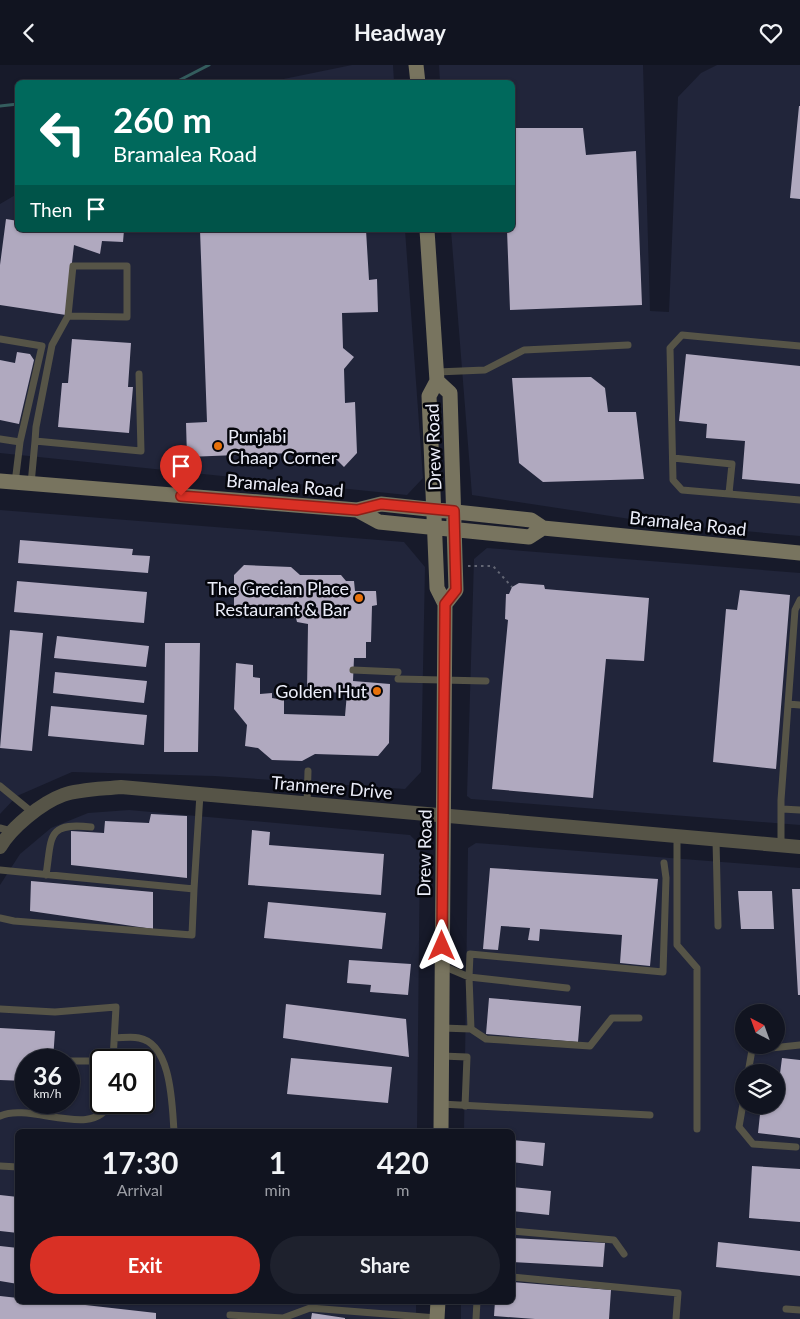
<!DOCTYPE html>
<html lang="en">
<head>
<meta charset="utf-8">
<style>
  body { margin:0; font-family:Lato,sans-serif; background:#1e212d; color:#f1f3f6; height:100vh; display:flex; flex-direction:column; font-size:19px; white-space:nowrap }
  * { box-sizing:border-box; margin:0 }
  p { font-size:16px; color:#9c9ea5 }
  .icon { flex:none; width:28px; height:28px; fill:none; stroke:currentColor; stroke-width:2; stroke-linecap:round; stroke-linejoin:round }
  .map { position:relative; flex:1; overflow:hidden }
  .side { position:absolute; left:15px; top:1064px; width:500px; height:175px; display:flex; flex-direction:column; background:#111420; border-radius:8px; box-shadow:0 1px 4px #0004,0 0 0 1px #30333e }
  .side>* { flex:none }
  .guide { position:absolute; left:15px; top:15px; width:500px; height:152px; border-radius:8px; box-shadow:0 1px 4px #0004,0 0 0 1px #30333e; background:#00695c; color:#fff; overflow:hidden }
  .needle { width:32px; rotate:319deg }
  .tools { position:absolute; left:735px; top:939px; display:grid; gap:10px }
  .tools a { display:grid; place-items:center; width:50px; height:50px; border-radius:50%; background:#111420; box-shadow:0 1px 4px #0004,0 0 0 1px #30333e; font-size:25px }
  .speed { position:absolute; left:15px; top:984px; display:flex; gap:10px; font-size:25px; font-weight:700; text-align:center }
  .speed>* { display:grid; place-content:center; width:65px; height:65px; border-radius:50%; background:#111420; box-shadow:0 1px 4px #0004,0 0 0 1px #30333e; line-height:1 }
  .speed small { font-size:12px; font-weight:400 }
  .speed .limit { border:2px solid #111; border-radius:8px; background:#fff; color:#111 }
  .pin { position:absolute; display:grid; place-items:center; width:42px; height:42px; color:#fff; margin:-51px -21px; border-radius:50% 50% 50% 0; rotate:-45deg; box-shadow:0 0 5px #0007 }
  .pin .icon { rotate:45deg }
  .me { position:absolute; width:55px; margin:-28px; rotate:0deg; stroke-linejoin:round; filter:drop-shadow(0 0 4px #0008) }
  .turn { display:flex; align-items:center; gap:18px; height:105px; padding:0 15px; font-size:22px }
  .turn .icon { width:65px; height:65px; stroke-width:2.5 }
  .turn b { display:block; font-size:35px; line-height:42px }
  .then { display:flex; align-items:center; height:48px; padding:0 15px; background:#0003; gap:10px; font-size:19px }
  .eta { display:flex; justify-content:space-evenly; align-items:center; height:85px; text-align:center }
  .eta b { font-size:30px; font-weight:700; line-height:35px }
  .primary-button { display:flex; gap:10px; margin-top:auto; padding:10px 15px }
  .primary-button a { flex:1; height:58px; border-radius:30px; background:#d93025; color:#fff; font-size:20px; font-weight:700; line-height:58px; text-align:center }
  .primary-button a+a { background:#1e212d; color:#f1f3f6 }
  header { display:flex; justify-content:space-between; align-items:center; height:65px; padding:0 15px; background:#111420; font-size:22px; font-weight:700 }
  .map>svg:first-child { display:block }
</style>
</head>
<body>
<header><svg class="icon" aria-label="back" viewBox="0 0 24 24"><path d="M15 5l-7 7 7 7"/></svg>Headway<svg class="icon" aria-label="heart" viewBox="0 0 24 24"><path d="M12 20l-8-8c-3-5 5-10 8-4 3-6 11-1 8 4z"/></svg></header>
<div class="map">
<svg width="800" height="1254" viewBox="0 0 800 1254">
  <rect width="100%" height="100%" fill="#171a2a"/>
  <path fill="#21253a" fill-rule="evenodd" d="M352,0H393L394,17H269Z
    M439,0H643L650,246L669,247L678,32L701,8L717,0H800V471L663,459L472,430L451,165H512V18L440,17Z
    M17,129L18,165H405L423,413L407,430L0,388V139Z
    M0,445L404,477L425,502L421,707L405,724L214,711L72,707L17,731L0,749Z
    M487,483L800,508V760L471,734L467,731L474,494Z
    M129,745L410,770L420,780L417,1066H18V1236H416V1254H0V820L20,789L51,763L88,748ZM26,995H69V1038H26ZM101,995H144V1038H101Z
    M476,778L800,803V1254H461V1236H512V1066H464L468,783ZM744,948H776V980H744ZM744,1008H776V1040H744Z"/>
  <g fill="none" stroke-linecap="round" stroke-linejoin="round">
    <path stroke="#345d5e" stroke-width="3" d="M174,18L209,0
      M0,41L18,39"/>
  </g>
  <path fill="#b0a9bf" d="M799,41H800V134L790,133Z
    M512,63H583L586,90L636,86L642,240L510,245L507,165H512Z
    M6,154L18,156V165H124L123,177L102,176L100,189L74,180L66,250L0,240V200Z
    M200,165H366L369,215L377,214L378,247L342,248L343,283L354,292L344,304L345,338L355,337L357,388L344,402L337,395L315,396L317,387L187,392L186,358L207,357Z
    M72,274L131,278L128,322H133L129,368L58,362L62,318H68Z
    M17,287L30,289L34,295L19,359L0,355V295L15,298Z
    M686,289L800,301V419L742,414L745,376L706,373L707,359L679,356Z
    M591,312L605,323L608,347H636L644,414L543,417L519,398L512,313Z
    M20,475L133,484L132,490L150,491L148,508L18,498Z
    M244,500L291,502L300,510H341L346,516H354L355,526H376L377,540L372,541L371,577H366V593H354L353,616L390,619L389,678L378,691L315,689L302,696L272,695L258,683L245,681L247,660L234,644L236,598L253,600V612L260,613V629L272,628V633L284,635V649L345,651L347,628L307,626L308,559L297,557L296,553L234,552V510Z
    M17,516L147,527L144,558L14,547Z
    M519,518L544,520L545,524L649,533L644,596L606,594L593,733L492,724L508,555L505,554L506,529H509L512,522Z
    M740,525L790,530L776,704L713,697L726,544L737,545Z
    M10,565L43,568L32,686L0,683Z
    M57,571L149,581L146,602L54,593Z
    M165,578H200L198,687H164Z
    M55,607L147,616L144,638L53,628Z
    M51,641L147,650L144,680L48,671Z
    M151,749L187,751V813L71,800V766L104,768L105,756L149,758Z
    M252,765L270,767L269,780L384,789L381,830L248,820Z
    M490,803L658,814L650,901L620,898L622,870L540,864L539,876L528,875L530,863L501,861L498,885L483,884Z
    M31,816L153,827V864L30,846Z
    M792,824H800V930H798Z
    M738,826H772L774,864H741Z
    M268,837L386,848L382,884L264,873Z
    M349,895L411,899L408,930L370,927L371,920L347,918Z
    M489,933L581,941L578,977L486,969Z
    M286,939L406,954L409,992L283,973Z
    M0,963L55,966L53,995H26V1016L0,1015Z
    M291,993L392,1002L388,1038L287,1029Z
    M782,993L800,995V1073L758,1068L761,1040H776Z
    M512,1075L545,1078L543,1101L512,1097Z
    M752,1101L800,1104V1157L749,1153Z
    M512,1122L551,1126L549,1150L512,1146Z
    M0,1130L18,1132V1168L0,1166Z
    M512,1173L605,1178L603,1202L512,1197Z
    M718,1177L800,1186V1211L716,1202Z
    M0,1181L18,1183V1219L0,1216Z
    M512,1217L611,1225L609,1254H535L494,1251L495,1236H512Z
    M0,1231L18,1233V1236H50L156,1248V1254H0Z
    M312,1248L345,1253V1254H311Z"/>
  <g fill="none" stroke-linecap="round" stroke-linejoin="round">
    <path stroke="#636674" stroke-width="2" stroke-dasharray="2.5 4" stroke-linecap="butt" d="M468,501H493L512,522"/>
    <path stroke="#565447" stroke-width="7" d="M0,274L42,281L20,377
      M800,281L682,270L670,283L673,415L682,425L800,435
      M437,307L485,305L524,285L628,280
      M0,374L20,377L15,418
      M35,376L36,362L52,280L68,251L73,201H127V252L68,251
      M673,393L732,399L729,428
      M31,419L35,376L141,386L139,309
      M353,605L398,607
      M398,614L486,616
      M788,639L800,640
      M0,721L33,748
      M307,739L308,706
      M782,744L800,745
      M0,763L11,766
      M677,771V880L697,903V1064
      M716,775L718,861
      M781,780V735L795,545L800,535
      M0,805L194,824L200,729
      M46,810C52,772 46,757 91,762
      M0,853L14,856L192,870L194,824
      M443,901L469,912L470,889L663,907L666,813L664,798
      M0,944L55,947L116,942L113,995
      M442,963L471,964L486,974L590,981L612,953H639
      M471,964L469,912L567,923
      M115,973C122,973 131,971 139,973C172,979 172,1041 174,1066
      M442,991L467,992L465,1041
      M69,996H101
      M748,1008L752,985L800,980
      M744,1033L739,1062L753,1079L796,1082
      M441,1039L650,1050
      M0,1051C29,1037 96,1075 109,1038
      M0,1101L18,1102
      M512,1166L614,1175L624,1189
      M512,1212L678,1228L676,1254
      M786,1244L800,1245
      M230,1250L283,1253L310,1243L437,1253
      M476,1254L477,1236"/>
    <path stroke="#565447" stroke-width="14" d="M0,782C11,763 41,738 63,730C80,724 102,724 121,722L800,782"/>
    <path stroke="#78745f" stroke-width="15" d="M416,0L418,18
      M427,165L437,316L429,331L437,523L445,539L441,1066
      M437,316L450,328L456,525L445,539
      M0,416L357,445L381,439L531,455L543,463L800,488
      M357,445L379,457L529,472L543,463
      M437,1254L438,1236"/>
  </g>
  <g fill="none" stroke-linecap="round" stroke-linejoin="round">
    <defs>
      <path id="route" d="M181,431L357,445L381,439L454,446L456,525L445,539L442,881"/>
    </defs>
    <use href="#route" stroke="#8d1f18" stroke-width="12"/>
    <use href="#route" stroke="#d93025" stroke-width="9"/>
  </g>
  <g fill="#e8710a" stroke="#05060c" stroke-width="2">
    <circle cx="218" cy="381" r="5"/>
    <circle cx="359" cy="533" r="5"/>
    <circle cx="377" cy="626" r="5"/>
  </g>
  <g text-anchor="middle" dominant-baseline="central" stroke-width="5" stroke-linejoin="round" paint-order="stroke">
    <g font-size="18" fill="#ebedf9" stroke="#05060c" text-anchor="end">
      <text x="228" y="371" text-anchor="start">Punjabi<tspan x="228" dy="21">Chaap Corner</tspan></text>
      <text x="349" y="523">The Grecian Place<tspan x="349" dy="21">Restaurant &amp; Bar</tspan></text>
      <text x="367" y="626">Golden Hut</text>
    </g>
    <g font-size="18" fill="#ebedf9" stroke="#05060c">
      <text transform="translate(433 382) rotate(-92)">Drew Road</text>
      <text transform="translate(285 420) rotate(5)">Bramalea Road</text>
      <text transform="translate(688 458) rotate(6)">Bramalea Road</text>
      <text transform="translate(332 722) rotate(5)">Tranmere Drive</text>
      <text transform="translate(424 788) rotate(-89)">Drew Road</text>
    </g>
  </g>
</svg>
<div class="tools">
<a><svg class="needle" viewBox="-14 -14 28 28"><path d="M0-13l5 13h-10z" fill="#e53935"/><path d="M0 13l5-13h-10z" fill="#9c9ea5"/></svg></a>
<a><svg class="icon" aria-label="layers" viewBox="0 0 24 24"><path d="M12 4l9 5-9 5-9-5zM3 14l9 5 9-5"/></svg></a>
</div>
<div class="speed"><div>36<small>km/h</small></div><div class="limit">40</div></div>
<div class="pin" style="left:181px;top:431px;background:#d93025"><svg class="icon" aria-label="arrive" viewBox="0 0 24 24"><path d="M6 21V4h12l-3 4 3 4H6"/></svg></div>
<svg class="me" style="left:442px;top:881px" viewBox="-20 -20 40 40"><path d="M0-17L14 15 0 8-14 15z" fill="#d93025" stroke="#fff" stroke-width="4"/></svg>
<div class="guide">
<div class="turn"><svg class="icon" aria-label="left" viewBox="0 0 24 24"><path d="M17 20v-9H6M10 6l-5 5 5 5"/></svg><div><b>260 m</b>Bramalea Road</div></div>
<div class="then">Then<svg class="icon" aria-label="arrive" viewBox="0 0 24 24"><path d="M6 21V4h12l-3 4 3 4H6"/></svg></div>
</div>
<section class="side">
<div class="eta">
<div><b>17:30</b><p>Arrival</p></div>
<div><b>1</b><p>min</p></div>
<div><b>420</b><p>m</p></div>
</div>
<div class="primary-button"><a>Exit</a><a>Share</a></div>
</section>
</div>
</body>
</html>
